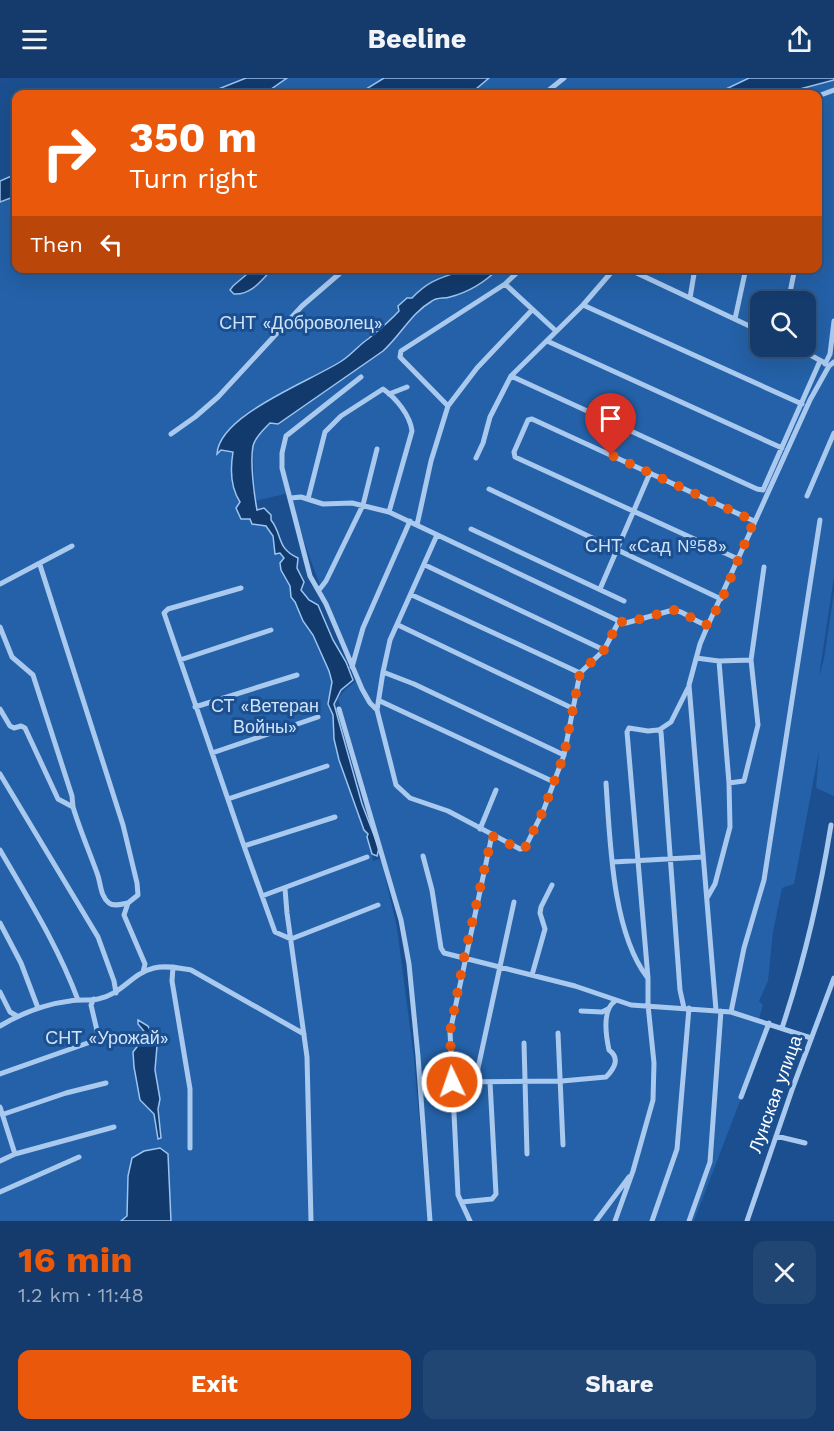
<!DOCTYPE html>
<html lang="en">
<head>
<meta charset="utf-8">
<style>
  body { margin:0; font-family:"Work Sans",sans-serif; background:#214673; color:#f1f3f6; height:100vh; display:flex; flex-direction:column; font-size:22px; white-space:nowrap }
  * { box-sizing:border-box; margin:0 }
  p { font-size:20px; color:#9dadc1 }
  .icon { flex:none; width:33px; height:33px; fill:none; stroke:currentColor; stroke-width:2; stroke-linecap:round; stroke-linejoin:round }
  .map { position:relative; height:1143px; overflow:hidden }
  .panel { display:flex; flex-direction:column; background:#143b6b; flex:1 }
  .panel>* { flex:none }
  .top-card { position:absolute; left:12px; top:12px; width:810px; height:183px; border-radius:12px; box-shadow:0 6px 24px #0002,0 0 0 2px #33557e; background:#ea580c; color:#fff; overflow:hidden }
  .buttons { position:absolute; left:750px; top:213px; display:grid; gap:12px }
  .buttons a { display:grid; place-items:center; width:66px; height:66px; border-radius:12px; background:#143b6b; box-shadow:0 6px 24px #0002,0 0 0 2px #33557e; font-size:30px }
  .pin { position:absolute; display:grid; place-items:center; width:51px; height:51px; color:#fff; margin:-62px -26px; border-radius:50% 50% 50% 0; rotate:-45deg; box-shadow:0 0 6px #0007 }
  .pin .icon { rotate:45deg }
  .me { position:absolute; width:66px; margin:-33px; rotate:357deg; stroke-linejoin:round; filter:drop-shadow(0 0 4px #0008) }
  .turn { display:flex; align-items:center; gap:21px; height:126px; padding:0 18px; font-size:27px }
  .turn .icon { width:78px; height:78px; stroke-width:2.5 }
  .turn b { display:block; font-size:42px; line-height:51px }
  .then { display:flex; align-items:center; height:57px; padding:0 18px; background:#0003; gap:12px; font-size:22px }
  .round { display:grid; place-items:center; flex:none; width:63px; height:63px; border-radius:12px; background:#214673 }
  .overview { display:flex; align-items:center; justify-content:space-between; height:102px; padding:0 18px }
  h1 { font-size:36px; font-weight:700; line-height:45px; color:#ea580c }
  .primary-button { display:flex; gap:12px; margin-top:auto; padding:12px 18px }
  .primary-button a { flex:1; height:69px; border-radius:12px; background:#ea580c; color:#fff; font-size:24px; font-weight:700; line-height:69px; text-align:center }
  .primary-button a+a { background:#214673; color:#f1f3f6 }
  header { display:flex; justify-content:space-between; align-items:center; height:78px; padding:0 18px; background:#143b6b; font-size:27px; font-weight:700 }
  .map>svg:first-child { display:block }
</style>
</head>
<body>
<header><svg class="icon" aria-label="menu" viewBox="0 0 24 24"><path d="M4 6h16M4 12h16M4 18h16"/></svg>Beeline<svg class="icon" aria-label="share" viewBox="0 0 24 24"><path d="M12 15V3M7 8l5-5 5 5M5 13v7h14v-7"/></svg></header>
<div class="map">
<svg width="834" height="1143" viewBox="0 0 834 1143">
  <rect width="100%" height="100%" fill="#1b4f8f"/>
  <path fill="#2461a8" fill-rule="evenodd" d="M287,0H384L358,16H264Z
    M489,0H749L724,12L719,16H470Z
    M834,2V499L819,598L824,581L834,514V718L816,710L819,673L794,806L782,810L773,854L768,903L759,923L763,927L758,945L768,950L694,1143H432L418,949L405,849L338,621L345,612L357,602C333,540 307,479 289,415L255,423L253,367L261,353L270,345L278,346L383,273C401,257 411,235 432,223C437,219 444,221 450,219C467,214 486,203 498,191L818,190V16H781ZM760,224H806V268H760Z
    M16,118V190L253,191L233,208L234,216C251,217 262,203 272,191H466L422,210L381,252L344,282L246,335L230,351L217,370V375L221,372L234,374L232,384L233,413L240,424L241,440L250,441L252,446C267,448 270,447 273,463C274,469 281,476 284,481L281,492L290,508L291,519L295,524L303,543L313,557L329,593L332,604L328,626L333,637L339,682L364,752L368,756L373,783L379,781L382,785L397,850L414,980L428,1143H171L168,1076L128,1098L127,1138L121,1143H0V124Z"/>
  <path fill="#123a6d" stroke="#9cc4f0" stroke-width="1.5" d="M246,0H287L264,16H206Z
    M384,0H489L470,16H358Z
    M749,0H834V2L781,16H719L724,12Z
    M16,96V118L0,124V103Z
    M253,191H272C261,203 251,217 234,216L230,212L233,208Z
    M466,191H498C485,204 469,214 450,219C444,221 437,219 432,223C411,235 401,257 383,273L278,346L270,345C264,351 255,359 253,368C250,384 254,416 257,432L264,430L271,437V442C283,457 276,470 298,480L297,490L304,504L301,512L309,522L318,527L333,562L346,584L353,602L341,612L334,626L362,726L379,770L377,778L372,776L367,759L368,756L364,752L339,682L334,661L333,637L328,626L332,604L329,593L313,557L303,543L295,524L291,519L290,508L281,492L280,485L284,480L280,475L275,476L273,458L266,448L252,446L250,441H241L236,430L240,424C230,409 230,392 233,374L221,372L217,376C219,336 314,302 343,282C352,276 359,267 368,261C379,252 389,244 399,233L398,228L407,220H412C431,200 443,200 466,191Z
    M138,942L148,948L157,968L155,992L160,1021L158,1031L161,1060L158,1061L154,1036L140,1022L134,989L133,974L140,965L148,962V958L138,946Z
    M160,1070L168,1076L171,1143H121L127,1138L128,1098L132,1080L144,1073Z"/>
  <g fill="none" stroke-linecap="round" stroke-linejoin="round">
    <path stroke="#a9c9ee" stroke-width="5" d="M544,16L564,0
      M818,18L834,12
      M522,190L505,206L556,253
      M626,190L760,253
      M690,220L695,190
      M788,224L795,190
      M583,227L802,326
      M735,241L746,190
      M547,263L782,370
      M794,268L823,284
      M825,286L830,276L834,243
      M511,298L757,411L763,412L820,283
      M361,299L286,358L282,375V390L310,498L326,526L362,611L370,625L377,632
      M389,316L407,309
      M448,328L400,279L401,273L505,206
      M171,356L195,339L218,319L302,228L346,190
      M476,380L483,365L490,339L511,298L583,227L615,190
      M489,411L721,521
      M807,418L834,355
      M291,420L301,419L323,426L352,425L389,434L619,543L626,545L673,532C687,533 695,546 708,547L810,322L829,288L834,284
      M308,421L325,354L341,338L383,311C396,320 410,337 412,353L389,434
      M417,447L431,383L448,328L477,290L532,232
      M471,451L624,523
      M437,457L390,562L383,594L377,632L393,695L396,707L410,720L448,733L520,771L525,770L544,731L564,677L580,595L604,572L619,543
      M738,481L515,379L514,374L528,342L532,341L754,443
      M40,487L123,747L137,805L138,817L128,825L124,837L145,886L143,894
      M425,487L604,572
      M0,506L72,468
      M241,510L168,531L164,535L244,768L275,854L291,861L378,827
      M600,511L650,395
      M319,512L326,503L363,427L377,371
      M412,517L580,595
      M398,547L574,631
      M708,547L700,566L689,607L716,932
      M0,549L12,579L33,597L72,718L73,729
      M696,580L719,583L751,582
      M180,582L271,552
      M352,589L363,550L410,443
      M383,594L414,606L564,677
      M380,623L554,704
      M195,629L297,597
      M0,631L10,648L14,650L21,648L25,650L58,721L73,729C80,752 89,773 97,795C101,805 100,818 109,825C114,829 122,826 128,825
      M339,631L401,842L409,886L418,978L430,1143
      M659,652L671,644L688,610
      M212,675L318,639
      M0,696L98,859L114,903L116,915
      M606,705C610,762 612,853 647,899
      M729,705L744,703L758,647L751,582L764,489
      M228,721L327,688
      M480,751L496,712
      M244,768L335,739
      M0,772C29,822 58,868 78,922
      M423,778L432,812L441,870L444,875L575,908L631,927L731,934L811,960
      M613,784L703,779
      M285,811L287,835L307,979L311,1143
      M262,818L367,779
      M707,820L715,806L730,749L729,705L719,583
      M0,845L21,885L38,930
      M173,889L172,903L190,1011V1070
      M532,897L545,851L540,835L541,829L552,807
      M0,914L10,934L17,938
      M581,933L602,934L608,931
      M731,934L744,870L764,802L820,442
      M0,948C22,935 45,926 70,923C79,921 89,923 98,921C121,917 132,895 154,890C166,887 180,890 191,892L304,956
      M782,950C804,884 820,815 831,747
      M558,955L563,1067
      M524,965L527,1076
      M0,996L99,961L91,927L94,921
      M452,1004L562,1003L606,999C615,990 620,980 609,972C606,958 602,932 615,923
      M475,1004L514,824
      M741,1019L769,945
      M0,1029L15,1076
      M4,1036L66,1015L106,1005
      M776,1058L805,1065
      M0,1083L15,1076L114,1049
      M0,1114L79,1079
      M462,1124L492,1121L496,1116L490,1004
      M470,1143L458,1117L450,954L492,757
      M596,1143L629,1099
      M615,1143L633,1093L653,1022L654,985L648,927V900L627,654L629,650L648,653L658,652L661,654L680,912L684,930
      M652,1143L677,1071L689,930
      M689,1143L710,1084L721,933
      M747,1143L793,1009L834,900"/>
  </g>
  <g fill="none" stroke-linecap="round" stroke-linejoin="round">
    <path stroke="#ea580c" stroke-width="10" stroke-dasharray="0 18" d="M452,1004L450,954L464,880L492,758L520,771L525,770L544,731L564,677L580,595L604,572L619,543L626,545L673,532C687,533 695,546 708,547L722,521L754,443L611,377"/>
  </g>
  <g text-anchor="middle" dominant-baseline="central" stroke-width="6" stroke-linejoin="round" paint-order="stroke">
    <g font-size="18" fill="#cfe3fa" stroke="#1b4f8f">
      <text x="301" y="244">СНТ «Доброволец»</text>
      <text x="656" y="467">СНТ «Сад №58»</text>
      <text x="265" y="627">СТ «Ветеран<tspan x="265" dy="21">Войны»</tspan></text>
      <text x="107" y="959">СНТ «Урожай»</text>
    </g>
    <g font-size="18" fill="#fff" stroke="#1b4f8f">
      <text transform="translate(775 1016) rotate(-70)">Лунская улица</text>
    </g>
  </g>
</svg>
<div class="buttons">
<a><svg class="icon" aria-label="search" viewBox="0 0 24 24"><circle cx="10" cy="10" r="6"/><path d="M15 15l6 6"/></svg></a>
</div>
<div class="pin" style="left:611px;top:377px;background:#d93025"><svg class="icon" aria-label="arrive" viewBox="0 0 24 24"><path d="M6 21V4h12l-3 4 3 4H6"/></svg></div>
<svg class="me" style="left:452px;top:1004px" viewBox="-20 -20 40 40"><circle r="17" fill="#ea580c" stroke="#fff" stroke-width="3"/><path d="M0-11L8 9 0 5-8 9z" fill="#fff"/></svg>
<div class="top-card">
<div class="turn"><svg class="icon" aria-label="right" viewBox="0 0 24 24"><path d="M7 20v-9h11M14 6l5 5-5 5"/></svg><div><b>350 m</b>Turn right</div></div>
<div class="then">Then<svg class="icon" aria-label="left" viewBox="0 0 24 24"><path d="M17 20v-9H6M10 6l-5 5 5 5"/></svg></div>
</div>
</div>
<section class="panel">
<div class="overview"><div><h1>16 min</h1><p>1.2 km · 11:48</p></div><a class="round"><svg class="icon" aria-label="close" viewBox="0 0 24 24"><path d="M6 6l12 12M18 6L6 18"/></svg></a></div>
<div class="primary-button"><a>Exit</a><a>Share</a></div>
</section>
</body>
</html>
